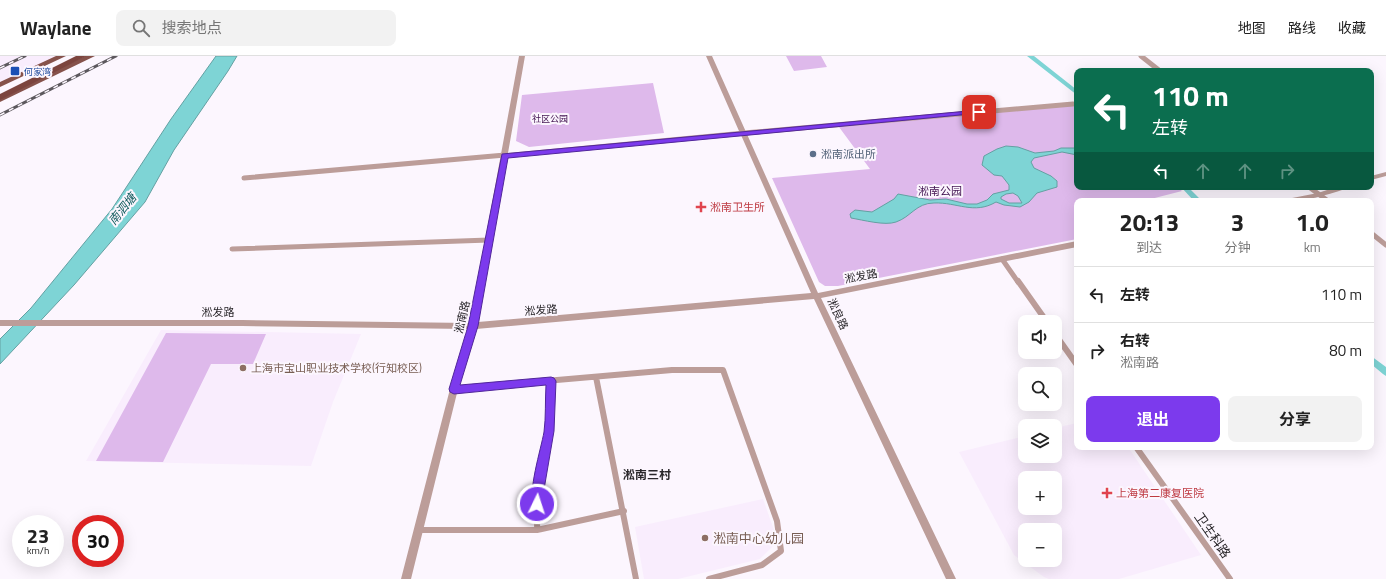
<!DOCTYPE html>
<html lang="zh">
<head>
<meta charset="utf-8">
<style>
  body { margin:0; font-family:"Titillium Web","Noto Sans SC",sans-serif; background:#f2f2f2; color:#222; height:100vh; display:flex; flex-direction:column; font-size:15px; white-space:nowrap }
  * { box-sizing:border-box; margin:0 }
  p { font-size:13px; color:#767676 }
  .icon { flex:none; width:22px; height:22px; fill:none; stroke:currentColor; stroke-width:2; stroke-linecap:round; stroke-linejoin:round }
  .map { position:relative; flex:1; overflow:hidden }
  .drawer { position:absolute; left:1074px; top:142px; width:300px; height:252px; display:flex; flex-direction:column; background:#fff; border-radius:8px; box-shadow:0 4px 16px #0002 }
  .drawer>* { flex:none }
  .hud { position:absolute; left:1074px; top:12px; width:300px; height:122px; border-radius:8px; box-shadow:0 4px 16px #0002; background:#0b6e4f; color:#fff; overflow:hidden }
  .buttons { position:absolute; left:1018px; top:259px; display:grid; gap:8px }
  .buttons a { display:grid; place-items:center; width:44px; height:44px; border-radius:8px; background:#fff; box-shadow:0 4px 16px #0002; font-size:20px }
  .speed { position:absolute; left:12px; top:459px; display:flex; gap:8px; font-size:20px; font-weight:700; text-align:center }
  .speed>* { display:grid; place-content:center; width:52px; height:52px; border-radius:50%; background:#fff; box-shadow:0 4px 16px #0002; line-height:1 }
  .speed small { font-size:10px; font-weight:400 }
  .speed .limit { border:6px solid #d22; background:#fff; color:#111 }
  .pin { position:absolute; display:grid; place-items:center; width:34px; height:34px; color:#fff; margin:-17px; border-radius:8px; box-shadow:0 2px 6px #0006 }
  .me { position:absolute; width:44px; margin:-22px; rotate:4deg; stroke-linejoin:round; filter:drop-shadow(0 0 3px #0008) }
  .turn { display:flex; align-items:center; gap:14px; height:84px; padding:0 12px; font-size:18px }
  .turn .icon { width:52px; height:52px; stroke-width:2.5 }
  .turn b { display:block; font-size:28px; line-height:34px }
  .lanes { display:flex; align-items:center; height:38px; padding:0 12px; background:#0003; justify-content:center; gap:20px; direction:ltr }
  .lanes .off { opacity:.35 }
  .eta { display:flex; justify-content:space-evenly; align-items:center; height:68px; text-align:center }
  .eta b { font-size:24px; font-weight:700; line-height:28px }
  .button { display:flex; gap:8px; margin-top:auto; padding:8px 12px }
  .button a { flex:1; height:46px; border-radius:8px; background:#7c3aed; color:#fff; font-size:16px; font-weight:700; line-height:46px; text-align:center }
  .button a+a { background:#f2f2f2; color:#222 }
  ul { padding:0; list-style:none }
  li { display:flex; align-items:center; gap:12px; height:56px; padding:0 12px; border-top:1px solid #e0e0e0 }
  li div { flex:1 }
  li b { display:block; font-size:15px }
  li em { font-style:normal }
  header { display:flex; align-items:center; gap:24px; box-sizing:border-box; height:56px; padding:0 20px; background:#fff; border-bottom:1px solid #e0e0e0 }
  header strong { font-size:19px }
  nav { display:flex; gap:22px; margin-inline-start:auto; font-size:14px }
  .search { width:280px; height:36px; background:#f2f2f2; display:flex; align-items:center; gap:10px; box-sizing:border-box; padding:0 14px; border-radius:8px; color:#767676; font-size:15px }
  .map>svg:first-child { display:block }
</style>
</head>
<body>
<header>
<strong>Waylane</strong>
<div class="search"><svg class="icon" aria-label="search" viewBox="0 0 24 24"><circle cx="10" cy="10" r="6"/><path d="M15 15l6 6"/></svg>搜索地点</div>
<nav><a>地图</a><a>路线</a><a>收藏</a></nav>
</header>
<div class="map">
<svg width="1386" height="523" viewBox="0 0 1386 523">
  <rect width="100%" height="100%" fill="#fcf6fe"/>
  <path fill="#f9edfd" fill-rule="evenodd" d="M0,0H63L0,30Z
    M161,274L361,278L333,346L311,410L86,405Z
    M1077,367V391H1128L1201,499L1119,523H1049L1044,521L1014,499L959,396L1025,380V400H1055V372ZM1025,422H1055V452H1025ZM1025,474H1055V504H1025Z
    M763,443L774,474L773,490L760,503L678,523H644L635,471Z"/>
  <path fill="#deb9eb" d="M786,0H821L827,11L794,15Z
    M653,27L664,77L529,91L516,85L522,39Z
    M1077,49V131H1177L1182,135L1143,145H1077V183L838,230H825L819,226L772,122L870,113L839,71Z
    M166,277L266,278L253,308H211L163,406L96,405Z"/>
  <path fill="#7ed4d5" stroke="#64a0a2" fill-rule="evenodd" d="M216,0H237L228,15L174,94L145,146L74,229L0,308V283L31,252L112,153L171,63Z
    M1006,90L1018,91L1035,97L1054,95L1061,92H1077V99L1062,96L1034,102L1031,106L1034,112L1051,120L1057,125V131L1037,137L1029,146L1020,151L1004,149L996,146C974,159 957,146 934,147C916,147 911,161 896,166C885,170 863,164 851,162L850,158L855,154L872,156L894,143L898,138L930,144L946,143L967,148H977L987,144L993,138L1009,134V129L1002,120L994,119L982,109L984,100L997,93ZM1013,137L1018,140L1022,147H1009L1001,143V141L1006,138Z"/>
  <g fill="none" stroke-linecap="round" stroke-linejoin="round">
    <path fill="#7ed4d5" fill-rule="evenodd" d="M1027,0H1034L1077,34V39Z
      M1181,131H1188L1202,145H1194Z
      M1371,300L1386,311V320L1383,318L1371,308Z"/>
    <path stroke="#bc9d99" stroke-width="5" d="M1141,0L1160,15
      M744,77L1073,48
      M244,122L505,99
      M1309,131L1328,145
      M1371,177L1386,189
      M232,193L489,184
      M1002,203L1018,226"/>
    <path stroke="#bc9d99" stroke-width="6" d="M1018,225L1047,266
      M1055,278L1077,309
      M596,321L636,523
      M454,333L672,314H723L777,465L781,495L762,509L709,523
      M1136,391L1230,523
      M418,474H537L538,435L549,375L551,325
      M537,474L624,455"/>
    <path fill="#bc9d99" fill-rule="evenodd" d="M519,0H525L508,97L739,75L706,0H712L818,237L1077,185V191L821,242L956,523H946L814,243L476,273L458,333L411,523H401L450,333L468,273L242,270H0V264H242L470,267ZM741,79L811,237L478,266L507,101Z
      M1386,116V120L1371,124V120Z
      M1336,131H1346L1345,133C1325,140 1306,145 1283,145L1287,143L1318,137Z"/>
    <path fill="#86524b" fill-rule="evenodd" d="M56,0H66L0,31V26Z
      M85,0H95L0,46V41Z"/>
    <path fill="#7c443e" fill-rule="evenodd" d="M76,0H86L0,44V38Z"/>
    <defs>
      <path id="rail" d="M0,12L25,0
        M0,59L116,0"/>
    </defs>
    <use href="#rail" stroke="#5c585d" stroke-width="3"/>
    <use href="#rail" stroke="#fcf6fe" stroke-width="1.5" stroke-dasharray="5" stroke-linecap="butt"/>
  </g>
  <path fill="#7c3aed" stroke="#51269a" d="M979,54L982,56L981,57L508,102L478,270L460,329L551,321L554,322L556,325L554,375L541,451L537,453L534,451C527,437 541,393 544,376C546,361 545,345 546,329L454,338L450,336L449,333L468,270L502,98Z"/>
  <rect fill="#1a4fb4" stroke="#fcf6fe" stroke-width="1.5" x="10" y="10" width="10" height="10" rx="2"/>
  <circle fill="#5c6f8a" stroke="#fcf6fe" stroke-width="1.5" cx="813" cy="98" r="4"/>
  <g fill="#e0444e" stroke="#fcf6fe" stroke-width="1.5">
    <path d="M699 145h4v4h4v4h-4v4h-4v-4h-4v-4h4z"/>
    <path d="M1105 431h4v4h4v4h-4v4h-4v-4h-4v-4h4z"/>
  </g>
  <g fill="#8d6e63" stroke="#fcf6fe" stroke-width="1.5">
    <circle cx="243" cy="312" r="4"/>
    <circle cx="705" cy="482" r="4"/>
  </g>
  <g text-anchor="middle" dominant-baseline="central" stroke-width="4" stroke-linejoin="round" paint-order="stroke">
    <g font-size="9" fill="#164399" stroke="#fcf6fe" text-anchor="start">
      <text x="24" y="15">何家湾</text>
    </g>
    <g font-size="9" fill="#411250" stroke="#fcf6fe">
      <text x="550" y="62">社区公园</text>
    </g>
    <g font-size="11" fill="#4e5e75" stroke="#fcf6fe" text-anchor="start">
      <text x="821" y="98">淞南派出所</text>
    </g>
    <g font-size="11" fill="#411250" stroke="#fcf6fe">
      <text x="940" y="135">淞南公园</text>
    </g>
    <g font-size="11" fill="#be3a42" stroke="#fcf6fe" text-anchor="start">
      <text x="710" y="151">淞南卫生所</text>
      <text x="1116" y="437">上海第二康复医院</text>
    </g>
    <g font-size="11" fill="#29262a" stroke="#fcf6fe">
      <text transform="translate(861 220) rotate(-11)">淞发路</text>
      <text transform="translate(541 254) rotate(-4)">淞发路</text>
      <text x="218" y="256">淞发路</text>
      <text transform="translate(838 258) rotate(65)">淞良路</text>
      <text transform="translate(462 261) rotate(-77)">淞南路</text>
    </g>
    <g font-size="11" fill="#785e54" stroke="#fcf6fe" text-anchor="start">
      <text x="251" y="312">上海市宝山职业技术学校(行知校区)</text>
    </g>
    <g font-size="12" font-style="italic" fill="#0e5a5b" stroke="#fcf6fe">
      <text transform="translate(122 153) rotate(-51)">南泗塘</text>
    </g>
    <g font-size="12" font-weight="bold" fill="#29262a" stroke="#fcf6fe">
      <text x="647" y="418">淞南三村</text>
    </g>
    <g font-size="13" fill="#29262a" stroke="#fcf6fe">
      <text transform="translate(1213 479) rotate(55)">卫生科路</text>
    </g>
    <g font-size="13" fill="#785e54" stroke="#fcf6fe" text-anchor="start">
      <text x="713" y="482">淞南中心幼儿园</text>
    </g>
  </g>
</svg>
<div class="buttons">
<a><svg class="icon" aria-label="sound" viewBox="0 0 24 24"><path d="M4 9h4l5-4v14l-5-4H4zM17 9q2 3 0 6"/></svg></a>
<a><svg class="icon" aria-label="search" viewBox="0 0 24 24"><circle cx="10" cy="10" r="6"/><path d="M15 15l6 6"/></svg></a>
<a><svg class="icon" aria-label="layers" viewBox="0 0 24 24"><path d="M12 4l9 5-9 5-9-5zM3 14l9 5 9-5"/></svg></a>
<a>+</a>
<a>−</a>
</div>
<div class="speed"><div>23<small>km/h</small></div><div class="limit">30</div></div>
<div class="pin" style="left:979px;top:56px;background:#d93025"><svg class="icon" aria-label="arrive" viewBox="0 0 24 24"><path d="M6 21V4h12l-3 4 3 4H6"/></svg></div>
<svg class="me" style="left:537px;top:448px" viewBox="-20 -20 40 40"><circle r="17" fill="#7c3aed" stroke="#fff" stroke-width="3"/><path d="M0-11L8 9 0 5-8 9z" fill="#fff"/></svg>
<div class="hud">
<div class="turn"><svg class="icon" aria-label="left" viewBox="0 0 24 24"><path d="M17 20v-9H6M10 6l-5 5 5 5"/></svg><div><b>110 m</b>左转</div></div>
<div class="lanes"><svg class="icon" aria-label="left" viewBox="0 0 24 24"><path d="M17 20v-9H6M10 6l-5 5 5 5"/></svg><svg class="icon off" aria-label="ahead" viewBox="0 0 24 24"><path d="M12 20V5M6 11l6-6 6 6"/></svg><svg class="icon off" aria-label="ahead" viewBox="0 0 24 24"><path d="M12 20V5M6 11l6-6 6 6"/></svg><svg class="icon off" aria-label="right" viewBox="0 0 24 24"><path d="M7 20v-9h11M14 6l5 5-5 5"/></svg></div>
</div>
<section class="drawer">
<div class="eta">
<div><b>20:13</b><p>到达</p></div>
<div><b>3</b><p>分钟</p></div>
<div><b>1.0</b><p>km</p></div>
</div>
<ul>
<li><svg class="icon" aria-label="left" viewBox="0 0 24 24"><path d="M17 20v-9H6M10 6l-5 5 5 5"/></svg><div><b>左转</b></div><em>110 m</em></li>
<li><svg class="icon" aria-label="right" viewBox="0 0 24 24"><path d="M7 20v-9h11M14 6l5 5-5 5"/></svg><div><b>右转</b><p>淞南路</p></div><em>80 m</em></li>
</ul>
<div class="button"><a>退出</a><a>分享</a></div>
</section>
</div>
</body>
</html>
